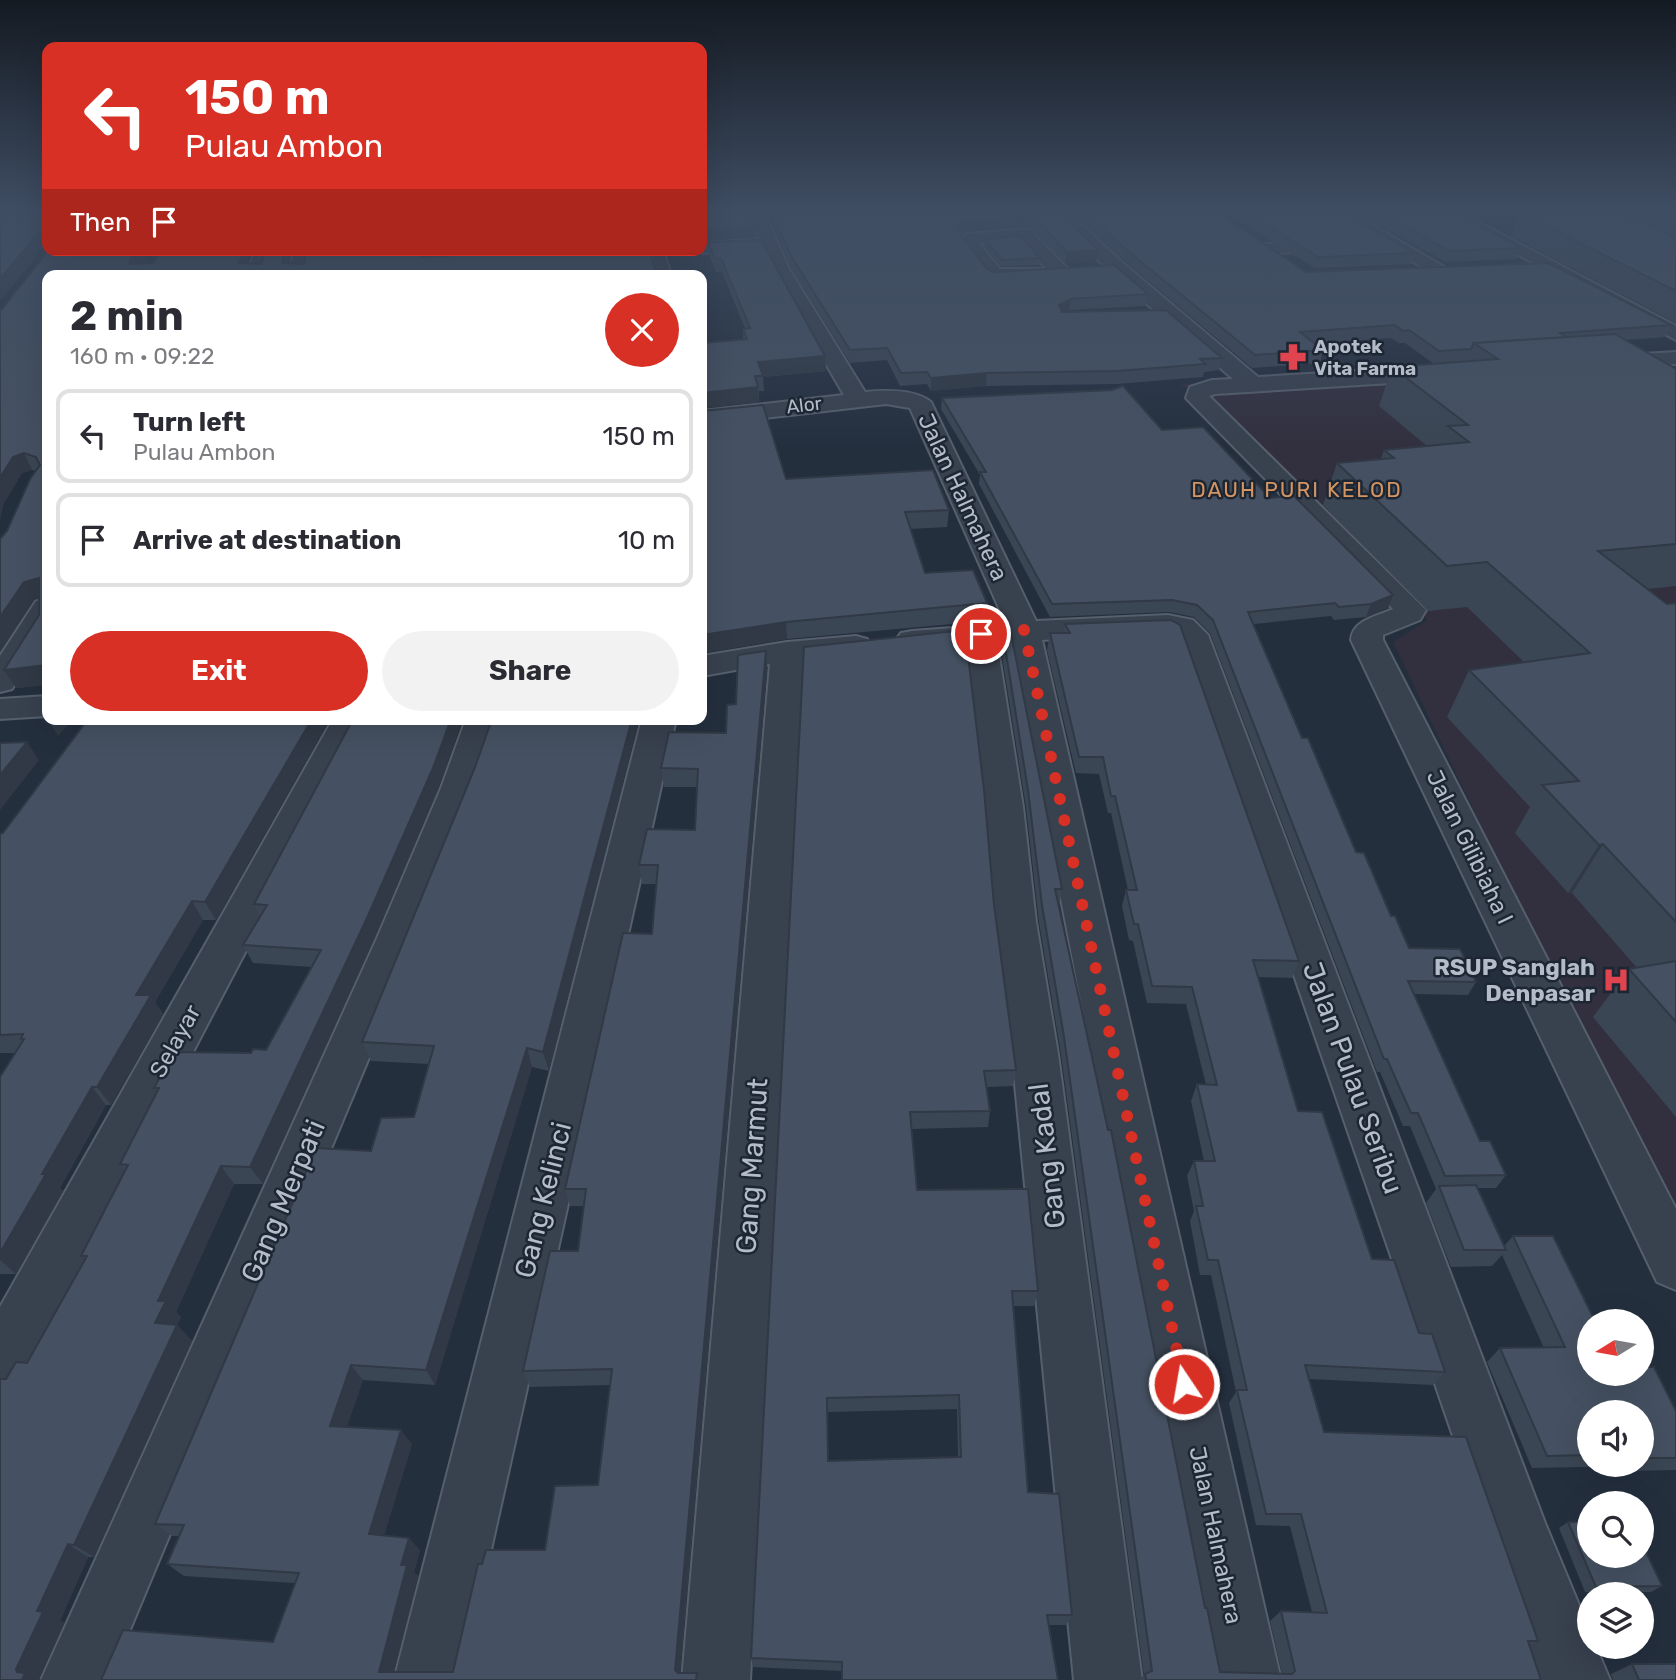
<!DOCTYPE html>
<html lang="en">
<head>
<meta charset="utf-8">
<style>
  body { margin:0; font-family:Rubik,sans-serif; background:#f2f2f3; color:#2b2b33; height:100vh; display:flex; flex-direction:column; font-size:26px; white-space:nowrap }
  * { box-sizing:border-box; margin:0 }
  p { font-size:23px; color:#7c7c81 }
  .icon { flex:none; width:38px; height:38px; fill:none; stroke:currentColor; stroke-width:2; stroke-linecap:round; stroke-linejoin:round }
  .map { position:relative; flex:1; overflow:hidden }
  .drawer { position:absolute; left:42px; top:270px; width:665px; height:455px; display:flex; flex-direction:column; background:#fff; border-radius:14px; box-shadow:0 7px 28px #0002 }
  .drawer>* { flex:none }
  .top-card { position:absolute; left:42px; top:42px; width:665px; height:214px; border-radius:14px; box-shadow:0 7px 28px #0002; background:#d93025; color:#fff; overflow:hidden }
  .needle { width:46px; rotate:259deg }
  .fabs { position:absolute; left:1577px; top:1309px; display:grid; gap:14px }
  .fabs a { display:grid; place-items:center; width:77px; height:77px; border-radius:50%; background:#fff; box-shadow:0 7px 28px #0002; font-size:35px }
  .pin { position:absolute; display:grid; place-items:center; width:60px; height:60px; color:#fff; margin:-30px; border:4px solid #fff; border-radius:50%; box-shadow:0 2px 7px #0007 }
  .me { position:absolute; width:77px; margin:-38px; rotate:348deg; stroke-linejoin:round; filter:drop-shadow(0 0 5px #0008) }
  .turn { display:flex; align-items:center; gap:24px; height:147px; padding:0 28px; font-size:32px }
  .turn .icon { width:91px; height:91px; stroke-width:2.5 }
  .turn b { display:block; font-size:49px; line-height:60px }
  .then { display:flex; align-items:center; height:66px; padding:0 28px; background:#0003; gap:14px; font-size:26px }
  .round { display:grid; place-items:center; flex:none; width:74px; height:74px; border-radius:37px; background:#f2f2f3 }
  .overview { display:flex; align-items:center; justify-content:space-between; height:119px; padding:0 28px }
  h1 { font-size:42px; font-weight:700; line-height:52px }
  .cta { display:flex; gap:14px; margin-top:auto; padding:14px 28px }
  .cta a { flex:1; height:80px; border-radius:42px; background:#d93025; color:#fff; font-size:28px; font-weight:700; line-height:80px; text-align:center }
  .cta a+a { background:#f2f2f3; color:#2b2b33 }
  ul { padding:0; list-style:none }
  li { display:flex; align-items:center; gap:21px; height:94px; margin:0 14px 10px; padding:0 14px; border:4px solid #e1e1e2; border-radius:14px }
  li div { flex:1 }
  li b { display:block; font-size:26px }
  li em { font-style:normal }
  .map>svg:first-child { display:block }
</style>
</head>
<body>
<div class="map">
<svg width="1676" height="1680" viewBox="0 0 1676 1680">
  <rect width="100%" height="100%" fill="#242f3e"/>
  <path fill="#32303f" d="M1676,353V1232L1393,642L1428,620L1232,417L1179,384L1340,377Z"/>
  <g fill="none" stroke-linecap="round" stroke-linejoin="round">
    <defs>
      <path id="minor" d="M748,212H764L789,269L865,392C886,390 915,389 931,402L1036,621L1168,615L1193,620L1208,635L1545,1523L1589,1629V1647H1596L1610,1680H1542L1483,1523L1178,639L1168,633L1042,640L1281,1680H1213L1011,642L997,643L1023,807L1036,922L1058,1054L1142,1680H1074L1012,1054L994,922L985,807L966,645L912,649L901,647L896,640L901,633L912,631L1006,624L910,408L886,404L702,425V411L844,395L771,269L763,249L702,253L695,250H702V243L759,239Z
        M1051,212H1068L1124,264L1258,377L1440,366L1448,368L1451,373L1448,378L1440,380L1215,394L1209,396L1426,610L1420,620L1383,635V640L1676,1209V1290L1657,1282L1351,640C1352,620 1378,616 1393,609L1186,398L1190,387L1212,380L1233,379L1110,272Z
        M1331,212H1350L1451,271L1449,275H1435Z
        M1439,212H1459L1676,326V340Z
        M1024,229L1030,230L1067,268L1069,272L1067,276H1053L1020,240L979,243L1000,269H1047L1049,273L1047,277L988,279L958,239L967,234Z
        M1286,243L1295,248L1292,252L1265,254L1256,249L1265,244Z
        M256,250H274L264,275H246Z
        M295,250H313L306,275H288Z
        M645,250H663L671,275H653Z
        M1676,352V364L1608,370L1600,368L1597,363L1600,358L1608,356Z
        M47,598V631L12,689L0,692V656L36,601Z
        M856,636L867,639L872,646L867,653L803,660L750,1680H682L770,664L702,676V656L787,642Z
        M47,696V716L0,719V699Z
        M333,719H367L20,1383L0,1391V1307Z
        M466,719H500L477,788L419,938L109,1680H41L377,938L441,788Z
        M642,719H676L462,1680H394Z"/>
    </defs>
    <use href="#minor" stroke="#565f6c" stroke-width="4"/>
    <use href="#minor" fill="#38414e" fill-rule="evenodd"/>
  </g>
  <path fill="#3b4654" fill-rule="evenodd" d="M47,212V245L45,244L0,301Z
    M772,212H1059L1098,250L1096,261L1065,263L1032,228L1024,226L967,231L960,235L987,269L995,272L1148,294L1145,306L1069,310L1066,312L1222,358L1219,370L1204,372L1203,377L1116,384L986,386L931,391L927,384L900,386L887,360L850,363L791,268L772,222Z
    M1072,212H1217L1306,272L1671,325L1665,337L1626,340L1676,369V586L1647,589L1667,604L1676,603V1117L1593,1017L1629,969L1637,968L1572,893H1568L1515,833L1530,807L1447,717L1469,670L1525,663L1467,607L1428,611L1323,505L1337,463L1381,459L1384,450L1427,446L1379,406L1392,367L1434,364L1405,343H1399L1391,338L1314,343L1323,350L1320,363L1252,368L1126,262Z
    M1226,212H1342L1415,253L1412,264L1315,268Z
    M1355,212H1455L1521,248L1517,259L1446,262Z
    M1551,212H1676V323L1511,236L1520,213Z
    M985,239L1040,258L1039,265L1001,266L984,245Z
    M708,242L825,356L826,371L763,377L764,391H759V402L702,408V343L743,339V329L745,328L722,272H716L709,255Z
    M49,250H152L142,263L304,264L307,250H506L425,255L422,257L649,250L47,275V685L16,688L39,615V598L34,600L0,651V539L7,531L36,471L32,470L22,473L4,503L2,309Z
    M942,398L1162,430L1270,498L1393,595L1388,608L1366,617L1334,620L1331,616L1254,624L1302,738L1356,852L1409,948L1476,982L1468,995L1414,994L1480,1141L1506,1175L1496,1188H1478L1504,1246L1513,1236L1589,1374L1676,1411V1470L1629,1471L1627,1466L1532,1468L1487,1362L1500,1348H1544L1502,1255L1492,1266L1451,1267L1426,1203L1436,1189L1410,1126H1403L1380,1072H1377L1210,633L1194,617L1169,612L1050,617L979,484L980,475L941,409ZM1589,1412H1642V1465H1589Z
    M786,479L949,510L947,527L910,529L925,573L987,603L985,621L787,639L702,653Z
    M1065,624L1299,961L1292,978L1258,977L1298,1111L1372,1259L1419,1333L1445,1372L1433,1385L1309,1379L1324,1432L1538,1641L1529,1646L1541,1680H1139L1144,1675L1061,1054L1039,922L1026,807L1001,650L1003,634L1062,889L1059,906L1205,1608L1220,1672L1282,1674L1270,1621L1281,1611L1312,1612L1290,1526L1256,1525L1229,1403L1236,1392L1211,1275H1200L1190,1221L1194,1211L1187,1176L1194,1161H1204L1191,1101L1197,1084L1206,1085L1186,1004L1147,1003L1133,941L1129,940L1122,906L1126,890H1128L1111,813H1108L1099,774L1076,773L1047,650L1050,633H1064Z
    M804,647L1016,1070L1013,1086L987,1087L990,1111L988,1127L912,1129L917,1190L1038,1291L1034,1306H1013L1028,1492L1072,1615L1066,1625H1049L842,1671L753,1667L751,1658ZM957,1409L958,1457L828,1461L827,1412Z
    M767,669L680,1673L101,1680L273,1642L295,1583L184,1576L167,1564L179,1536H172L155,1524L371,1151L414,1117L429,1064L371,1061L362,1042L474,770L492,719H639L549,1071L532,1067L435,1385L363,1380L347,1426L412,1444L384,1535L420,1550L414,1572L418,1576L394,1672H453L482,1564L545,1550L598,1485L610,1385L530,1387L523,1371L578,1251L584,1206H570L565,1189L652,934L656,884H642L639,865L695,830L697,787H664L661,768L726,733L736,704Z
    M88,719H322L325,727L216,920H203L155,1002L163,1014L111,1105H106L60,1188L63,1191L16,1274H0V1077L15,1053H0V834L3,833Z
    M439,787L375,937L263,1184H234L176,1312L181,1317L177,1325L192,1341L94,1557H88L60,1621L64,1623L39,1679L0,1680L6,1379L27,1363L85,1259L81,1256L125,1171L120,1164L157,1092L154,1088L251,1053L266,1050L311,967L253,963L243,945L260,916L254,904Z
    M1568,1522L1662,1586L1651,1592H1585L1559,1528Z
    M1632,1664L1676,1680H1613L1611,1674Z"/>
  <path fill="#303945" d="M1026,216L1024,226L967,231L957,237L956,241L957,226L968,221Z
    M755,226V237L704,240L703,229Z
    M39,232L45,244L0,301V279Z
    M137,250H152L135,273L130,264V260Z
    M244,250H254L244,275L239,263Z
    M285,250H293L286,275L282,263Z
    M411,250H424L425,255L414,264Z
    M1098,250L1096,261L1065,263L1067,252Z
    M1071,299L1069,310L1058,317L1059,305Z
    M825,356L826,371L763,377L758,362Z
    M987,373L986,386L931,391V378Z
    M758,387L759,402L702,408V393Z
    M24,453L32,470L22,473L4,503L0,520V478L13,457Z
    M39,578L47,596L34,600L0,651V617L24,582Z
    M1393,595L1388,608L1366,617L1371,604Z
    M786,622L787,639L702,653V635Z
    M766,651L767,669L679,1680L675,1670Z
    M47,665V685L16,688L4,670Z
    M48,719H73L58,736Z
    M312,719H322L325,727L216,920L205,902Z
    M451,719H463L439,787L375,937L263,1184L250,1167Z
    M632,719H639L549,1071L543,1052Z
    M27,742L39,760L0,810V775Z
    M1603,844L1572,893H1568L1599,845Z
    M192,901L203,920L155,1002L163,1014L111,1105L97,1087L136,995Z
    M527,1048L532,1067L435,1385L426,1370Z
    M92,1087L106,1105L60,1188L63,1191L16,1274L0,1260V1253L42,1174Z
    M221,1166L234,1184L176,1312L181,1317L177,1325L192,1341L94,1557L74,1545L158,1301Z
    M351,1365L363,1380L342,1440L330,1426Z
    M401,1430L412,1444L381,1546L369,1534Z
    M409,1538L420,1550L414,1572L418,1576L392,1680L379,1672L401,1565Z
    M68,1544L88,1557L60,1621L64,1623L39,1679L42,1680H22L17,1672L16,1669L37,1611Z"/>
  <path fill="#455162" stroke="#303945" stroke-width="2" fill-rule="evenodd" d="M0,212H47V233L39,232L0,279Z
    M772,212H1059L1098,250L1067,252L1033,217L1026,216L968,221L957,226V230L987,269L995,272L1114,265L1148,294L1071,299L1059,305L1062,312L1166,310L1222,358L1200,359L1206,364L1118,371L987,373L931,378L927,372L901,373L887,348L850,350L791,256Z
    M1084,212H1217L1306,272L1549,263L1671,325L1560,333L1566,337L1474,343L1471,349L1439,351L1409,330L1403,331L1395,325L1300,332L1323,350L1255,355L1128,251Z
    M1245,212H1342L1415,253L1318,257Z
    M1377,212H1455L1521,248L1450,251Z
    M1551,212H1614L1676,237V291L1520,213Z
    M1655,212H1676V220Z
    M749,213L755,226L703,229L702,227V214Z
    M1020,236L1040,258L1002,260L985,239Z
    M761,240L825,356L758,362L763,376H755L758,387L702,393V343L747,339L743,329L750,328L721,258L715,259L708,242Z
    M49,250H137L130,260V264L153,263L162,250H244L239,263L261,264L266,250H285L282,263L304,264L307,250H411L422,257L548,250H649L657,275H47V665L4,670L39,615V578L24,582L0,617V539L7,531L30,479L40,465L36,457L24,453L13,457L0,478V310L2,309Z
    M1615,334L1676,369V544L1598,551L1667,604L1676,603V922L1603,844L1599,845L1542,785L1579,781L1469,670L1590,653L1487,562L1447,566L1337,463L1394,458L1384,450L1469,442L1448,426L1468,425L1392,367L1498,359L1474,343Z
    M1123,386L1162,430L1203,427L1270,498L1294,496L1393,595L1371,604L1339,607L1335,603L1248,612L1302,738H1308L1356,852L1364,853L1391,916H1395L1409,948L1460,949L1476,982L1408,981L1480,1141H1490L1506,1175L1445,1176L1418,1113H1411L1387,1059H1384L1213,620L1197,605L1172,600L1052,604L980,472H986L942,398L1112,390Z
    M763,405L786,479L933,470L949,510L905,512L925,573L973,570L987,603L786,622L702,635V411Z
    M1171,620L1180,625L1299,961L1253,960L1298,1111L1322,1112L1372,1259L1394,1260L1419,1333L1432,1334L1445,1372L1305,1365L1324,1432L1466,1437L1538,1641H1528L1541,1680H1146L1145,1674L1152,1671L1064,1037L1042,905L1028,790L1003,634H1011L1062,889H1055L1108,1130H1111L1205,1608H1207L1220,1672L1292,1674L1295,1671L1281,1611L1327,1613L1301,1514H1266L1237,1390H1247L1218,1260H1208L1196,1206H1203L1194,1161H1215L1197,1084L1217,1085L1192,987L1152,986L1138,924H1134L1126,890H1137L1115,796H1111L1103,757H1079L1050,633H1070L1065,624Z
    M965,630L984,790L994,905L1016,1070L984,1071L990,1111L910,1112L917,1190L1028,1189L1038,1291H1012L1028,1492L1059,1494L1072,1615H1047L1058,1680H842V1662L751,1658L804,647ZM959,1395L961,1457L828,1461L827,1398Z
    M766,651L675,1670L678,1673H697L696,1680H101L123,1630L273,1642L299,1573L167,1564L184,1525L155,1524L316,1148L371,1151L381,1118L414,1117L434,1046L362,1042L474,770L492,719H632L543,1052L527,1048L426,1370L351,1365L330,1426L401,1430L369,1534L409,1538L401,1565H407L379,1672H453L478,1564H482L486,1550H545L555,1486L598,1485L612,1369L523,1371L550,1251H578L586,1189H565L623,933L652,934L658,865H639L647,829L695,830L698,769L661,768L669,732L726,733L727,705L736,704L738,655Z
    M88,719H312L205,902L192,901L136,995H151L97,1087H92L42,1174H46L0,1253V1077L24,1039H21L23,1034L0,1035V834L3,833Z
    M353,719H451L433,768L367,918L250,1167L221,1166L158,1301H166L155,1323L177,1325L74,1545L68,1544L37,1611L43,1612L16,1669L17,1672L25,1673L22,1680H0V1379H6L16,1362L27,1363L87,1256H81L128,1165L120,1164L159,1088H154L174,1052L251,1053L253,1049L266,1050L321,950L243,945L267,905L254,904Z
    M27,742L0,775V743Z
    M1676,961V1022L1629,969Z
    M1476,1185L1506,1250H1464L1439,1186Z
    M1513,1236H1553L1595,1321H1589V1374H1642V1367H1654L1676,1411V1458H1647L1645,1454H1642V1412H1589V1455L1547,1456L1500,1348L1565,1347Z
    M1589,1521V1556H1642V1543L1662,1586L1596,1587L1568,1522Z
    M1632,1664H1676V1680H1639Z"/>
  <linearGradient id="sky" x2="0" y2="1"><stop stop-color="#141a22"/><stop offset="0.47" stop-color="#3f4d63"/><stop offset="1" stop-color="#3f4d63" stop-opacity="0"/></linearGradient>
  <rect width="1676" height="447" fill="url(#sky)"/>
  <g fill="none" stroke-linecap="round" stroke-linejoin="round">
    <path stroke="#d93025" stroke-width="12" stroke-dasharray="0 21.6" d="M981,634L1024,630L1184,1384"/>
  </g>
  <defs>
    <symbol id="pharmacy-bare" viewBox="-9 -9 18 18"><path d="M-2-6h4v4h4v4h-4v4h-4v-4h-4v-4h4Z" fill="#e0444e" stroke="#1d2633" stroke-width="2.5" paint-order="stroke"/></symbol>
    <symbol id="hospital-bare" viewBox="-9 -9 18 18"><path d="M-5-5h3v3.5h4V-5h3V5h-3V1.5h-4V5h-3Z" fill="#e0444e" stroke="#1d2633" stroke-width="2.5" paint-order="stroke"/></symbol>
  </defs>
  <g fill-rule="evenodd">
    <use href="#pharmacy-bare" x="1274" y="338" width="38" height="38"/>
    <use href="#hospital-bare" x="1597" y="961" width="38" height="38"/>
  </g>
  <g text-anchor="middle" dominant-baseline="central" stroke-width="5" stroke-linejoin="round" paint-order="stroke">
    <g font-size="19" font-weight="bold" fill="#b4bcc9" stroke="#1d2633" text-anchor="start">
      <text x="1314" y="346">Apotek<tspan x="1314" dy="22">Vita Farma</tspan></text>
    </g>
    <g font-size="19" fill="#b4bcc9" stroke="#1d2633">
      <text transform="translate(804 405) rotate(-7)">Alor</text>
    </g>
    <g font-size="21" letter-spacing="2" fill="#d59563" stroke="#1d2633">
      <text x="1297" y="489">DAUH PURI KELOD</text>
    </g>
    <g font-size="23" fill="#b4bcc9" stroke="#1d2633">
      <text transform="translate(963 497) rotate(65)">Jalan Halmahera</text>
      <text transform="translate(1470 847) rotate(64)">Jalan Gilibiaha I</text>
      <text transform="translate(175 1041) rotate(-61)">Selayar</text>
      <text transform="translate(1216 1535) rotate(78)">Jalan Halmahera</text>
    </g>
    <g font-size="23" font-weight="bold" fill="#b4bcc9" stroke="#1d2633" text-anchor="end">
      <text x="1595" y="967">RSUP Sanglah<tspan x="1595" dy="26">Denpasar</tspan></text>
    </g>
    <g font-size="28" fill="#b4bcc9" stroke="#1d2633">
      <text transform="translate(1353 1078) rotate(70)">Jalan Pulau Seribu</text>
      <text transform="translate(1047 1156) rotate(-97)">Gang Kadal</text>
      <text transform="translate(752 1166) rotate(-86)">Gang Marmut</text>
      <text transform="translate(543 1200) rotate(-76)">Gang Kelinci</text>
      <text transform="translate(283 1201) rotate(-67)">Gang Merpati</text>
    </g>
  </g>
</svg>
<div class="fabs">
<a><svg class="needle" viewBox="-14 -14 28 28"><path d="M0-13l5 13h-10z" fill="#e53935"/><path d="M0 13l5-13h-10z" fill="#7c7c81"/></svg></a>
<a><svg class="icon" aria-label="sound" viewBox="0 0 24 24"><path d="M4 9h4l5-4v14l-5-4H4zM17 9q2 3 0 6"/></svg></a>
<a><svg class="icon" aria-label="search" viewBox="0 0 24 24"><circle cx="10" cy="10" r="6"/><path d="M15 15l6 6"/></svg></a>
<a><svg class="icon" aria-label="layers" viewBox="0 0 24 24"><path d="M12 4l9 5-9 5-9-5zM3 14l9 5 9-5"/></svg></a>
</div>
<div class="pin" style="left:981px;top:634px;background:#d93025"><svg class="icon" aria-label="arrive" viewBox="0 0 24 24"><path d="M6 21V4h12l-3 4 3 4H6"/></svg></div>
<svg class="me" style="left:1184px;top:1384px" viewBox="-20 -20 40 40"><circle r="17" fill="#d93025" stroke="#fff" stroke-width="3"/><path d="M0-11L8 9 0 5-8 9z" fill="#fff"/></svg>
<div class="top-card">
<div class="turn"><svg class="icon" aria-label="left" viewBox="0 0 24 24"><path d="M17 20v-9H6M10 6l-5 5 5 5"/></svg><div><b>150 m</b>Pulau Ambon</div></div>
<div class="then">Then<svg class="icon" aria-label="arrive" viewBox="0 0 24 24"><path d="M6 21V4h12l-3 4 3 4H6"/></svg></div>
</div>
<section class="drawer">
<div class="overview"><div><h1>2 min</h1><p>160 m · 09:22</p></div><a class="round" style="background:#d93025;color:#fff"><svg class="icon" aria-label="close" viewBox="0 0 24 24"><path d="M6 6l12 12M18 6L6 18"/></svg></a></div>
<ul>
<li><svg class="icon" aria-label="left" viewBox="0 0 24 24"><path d="M17 20v-9H6M10 6l-5 5 5 5"/></svg><div><b>Turn left</b><p>Pulau Ambon</p></div><em>150 m</em></li>
<li><svg class="icon" aria-label="arrive" viewBox="0 0 24 24"><path d="M6 21V4h12l-3 4 3 4H6"/></svg><div><b>Arrive at destination</b></div><em>10 m</em></li>
</ul>
<div class="cta"><a>Exit</a><a>Share</a></div>
</section>
</div>
</body>
</html>
